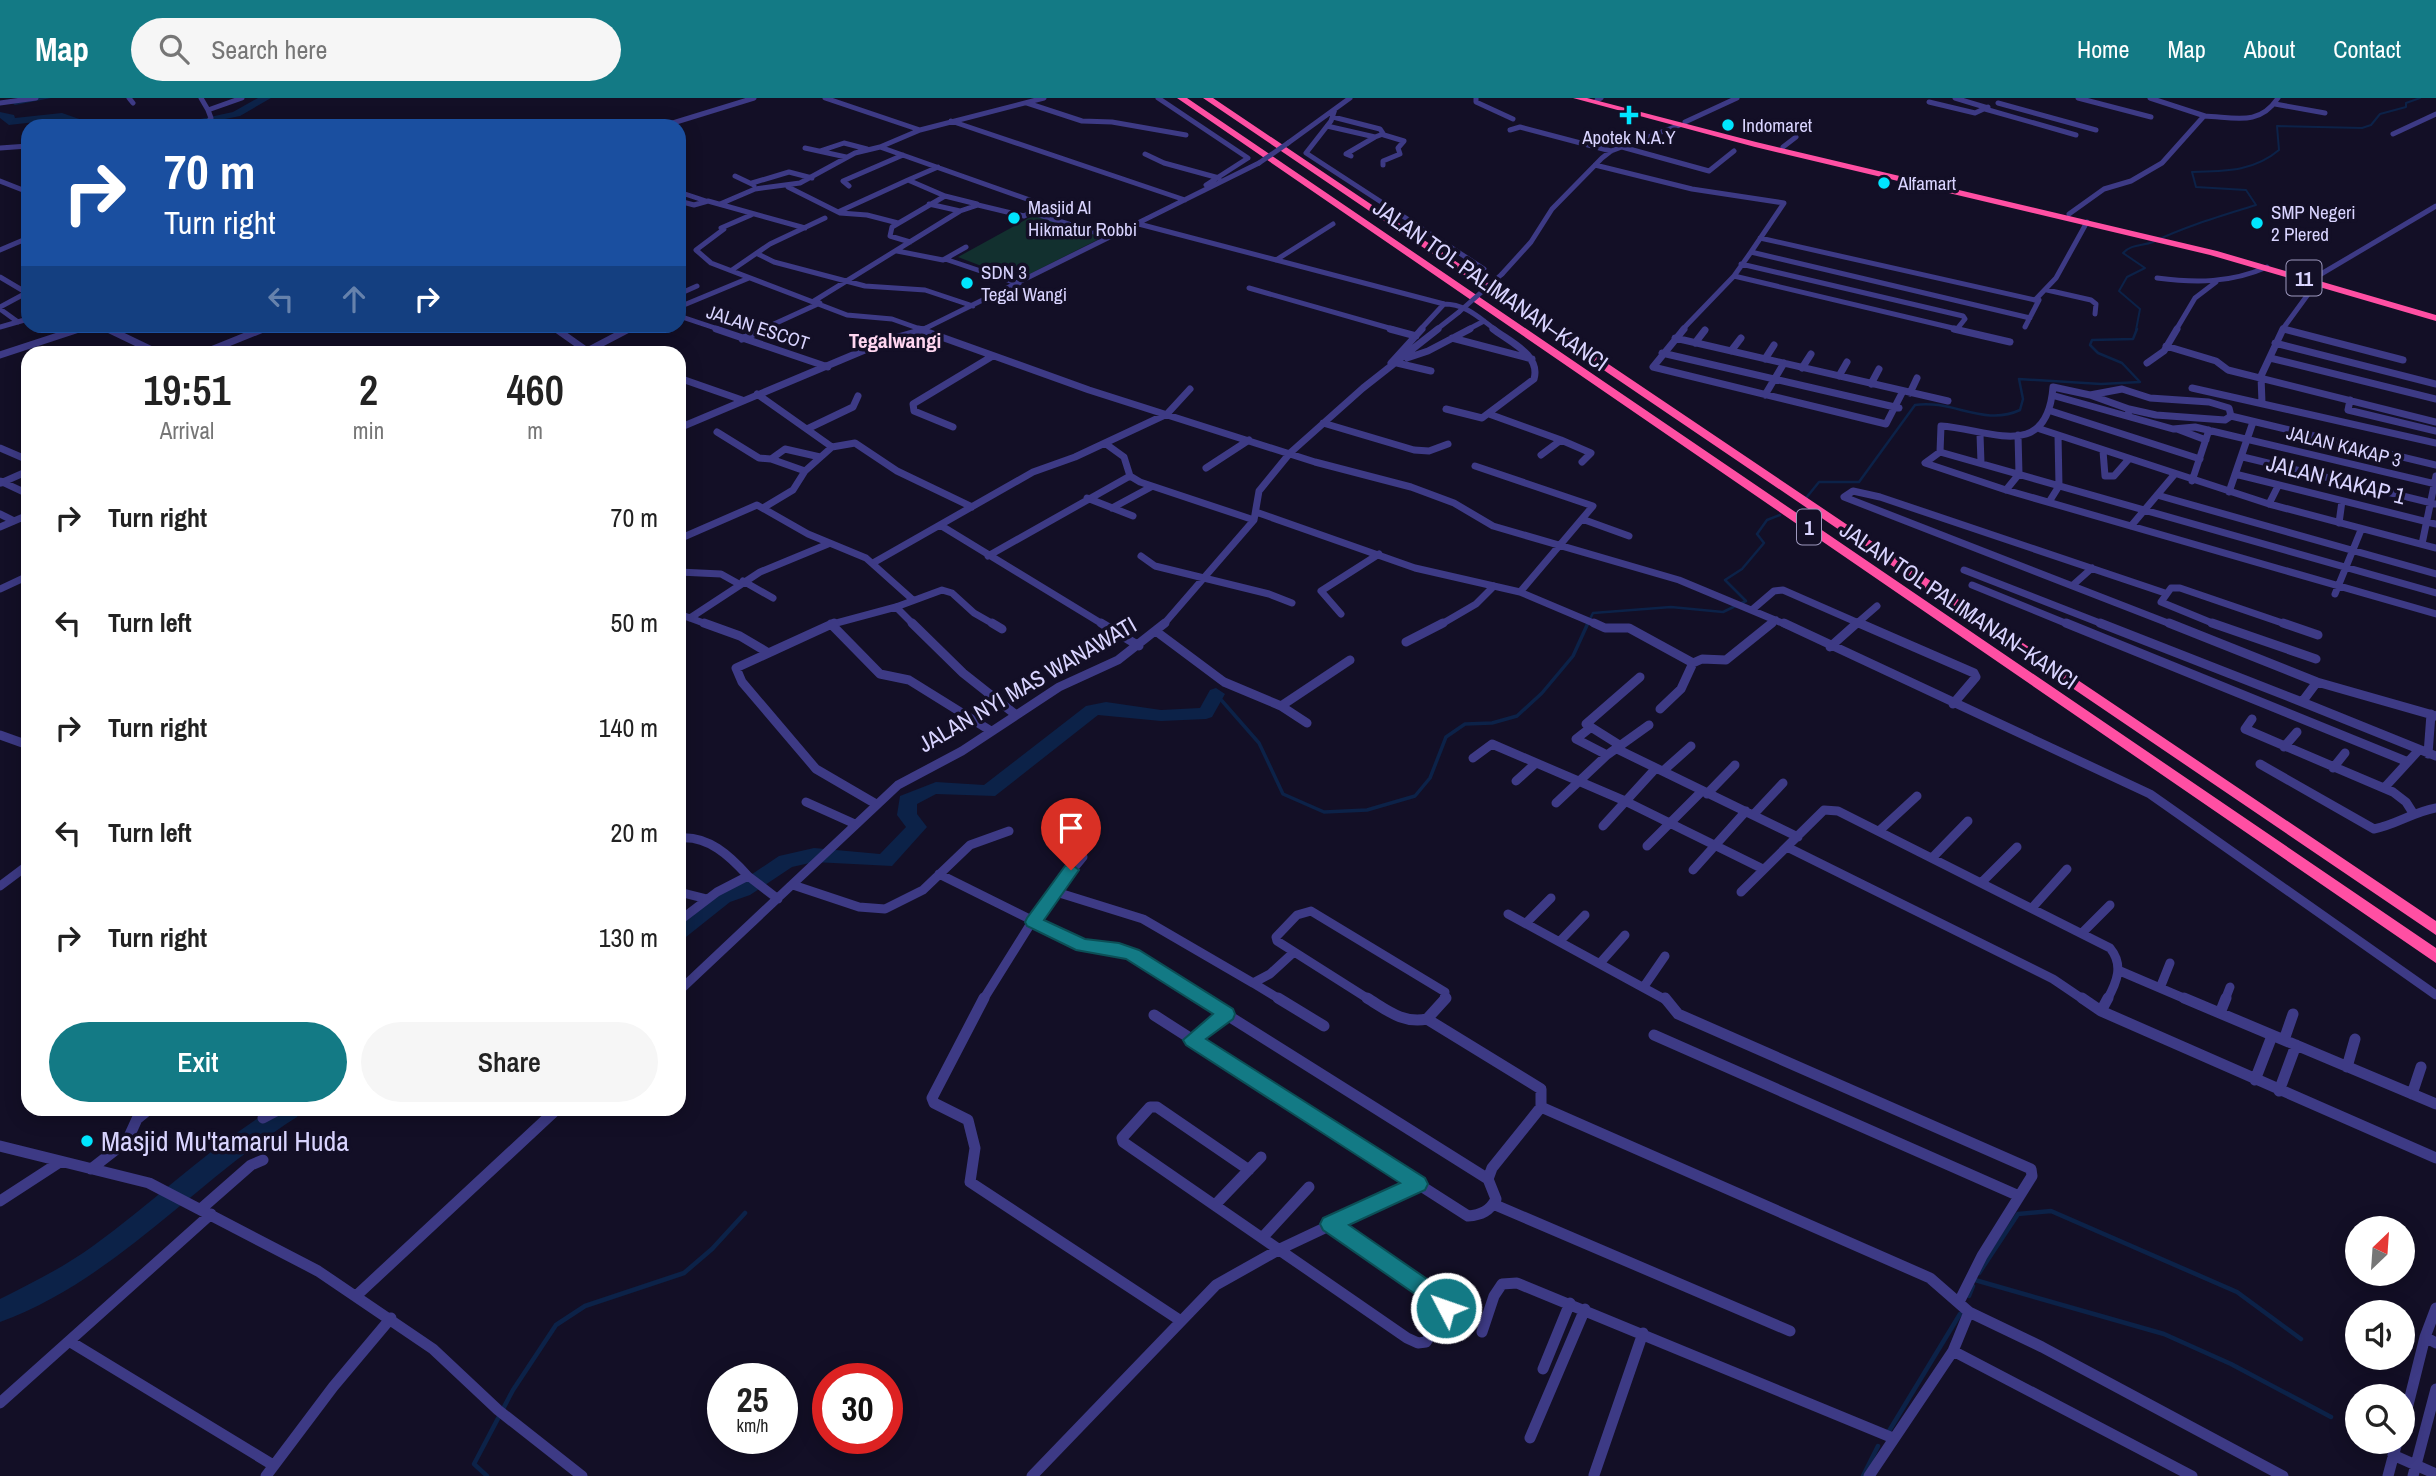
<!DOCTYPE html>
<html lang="en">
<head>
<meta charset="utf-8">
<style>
  body { margin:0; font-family:"Archivo Narrow",sans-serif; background:#f6f6f6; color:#222; height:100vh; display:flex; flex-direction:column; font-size:26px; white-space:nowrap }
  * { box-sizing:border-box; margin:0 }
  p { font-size:23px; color:#767676 }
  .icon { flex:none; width:38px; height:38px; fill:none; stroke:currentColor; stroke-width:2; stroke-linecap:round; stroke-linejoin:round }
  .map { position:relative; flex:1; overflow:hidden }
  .sheet { position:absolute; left:21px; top:248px; width:665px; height:770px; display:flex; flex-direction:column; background:#fff; border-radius:21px; box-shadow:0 4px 18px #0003 }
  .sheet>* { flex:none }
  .guide { position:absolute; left:21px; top:21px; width:665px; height:214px; border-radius:21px; box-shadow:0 4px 18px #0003; background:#1a4fa0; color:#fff; overflow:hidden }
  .needle { width:46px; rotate:25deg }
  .tools { position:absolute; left:2345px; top:1118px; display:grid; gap:14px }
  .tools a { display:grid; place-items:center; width:70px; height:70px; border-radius:50%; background:#fff; box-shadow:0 4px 18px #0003; font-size:35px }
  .speed { position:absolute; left:707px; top:1265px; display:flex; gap:14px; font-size:35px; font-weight:700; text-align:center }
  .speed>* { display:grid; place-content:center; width:91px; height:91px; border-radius:50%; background:#fff; box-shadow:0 4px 18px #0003; line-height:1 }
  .speed small { font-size:18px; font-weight:400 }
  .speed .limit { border:10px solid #d22; background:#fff; color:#111 }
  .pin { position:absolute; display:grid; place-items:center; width:60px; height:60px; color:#fff; margin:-72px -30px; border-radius:50% 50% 50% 0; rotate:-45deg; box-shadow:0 0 7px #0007 }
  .pin .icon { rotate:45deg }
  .me { position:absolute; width:77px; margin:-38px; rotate:311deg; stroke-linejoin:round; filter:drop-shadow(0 0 5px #0008) }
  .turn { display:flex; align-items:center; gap:24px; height:147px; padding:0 28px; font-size:32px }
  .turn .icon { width:91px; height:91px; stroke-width:2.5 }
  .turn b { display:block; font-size:49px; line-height:60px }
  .lanes { display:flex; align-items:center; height:66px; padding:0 28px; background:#0003; justify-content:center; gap:35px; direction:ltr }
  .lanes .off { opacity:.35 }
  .eta { display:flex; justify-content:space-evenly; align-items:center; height:119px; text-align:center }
  .eta b { font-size:42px; font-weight:600; line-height:49px }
  .primary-button { display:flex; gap:14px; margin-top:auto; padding:14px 28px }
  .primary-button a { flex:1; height:80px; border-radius:42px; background:#137a85; color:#fff; font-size:28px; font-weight:600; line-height:80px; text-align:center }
  .primary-button a+a { background:#f6f6f6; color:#222 }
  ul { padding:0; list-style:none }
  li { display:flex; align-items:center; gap:21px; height:105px; padding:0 28px }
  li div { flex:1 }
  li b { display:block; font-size:26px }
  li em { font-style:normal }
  header { display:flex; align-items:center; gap:42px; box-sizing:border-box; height:98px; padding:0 35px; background:#137a85; color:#fff }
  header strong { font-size:33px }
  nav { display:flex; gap:38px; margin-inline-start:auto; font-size:24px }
  .search { width:490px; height:63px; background:#f6f6f6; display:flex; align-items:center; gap:18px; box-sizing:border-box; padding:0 24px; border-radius:38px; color:#767676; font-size:26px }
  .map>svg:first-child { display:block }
</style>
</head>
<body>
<header>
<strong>Map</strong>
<div class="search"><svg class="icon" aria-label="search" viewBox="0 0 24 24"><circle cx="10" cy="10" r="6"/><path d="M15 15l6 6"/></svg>Search here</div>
<nav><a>Home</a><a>Map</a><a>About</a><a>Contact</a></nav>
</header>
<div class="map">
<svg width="2436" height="1378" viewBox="0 0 2436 1378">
  <rect width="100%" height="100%" fill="#130f26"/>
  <path fill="#12302f" d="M1036,116L1105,138L1018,182L958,159Z"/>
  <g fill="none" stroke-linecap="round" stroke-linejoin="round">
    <path stroke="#0c2248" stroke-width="2" d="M2136,232L2140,211L2119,193L2127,179L2145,170L2123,155C2131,146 2142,148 2153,144C2186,128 2221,118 2256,107L2246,92L2196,89L2192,74C2224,73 2253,74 2279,52L2277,28L2362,30L2371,27L2380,16L2406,9V5L2420,0"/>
    <path stroke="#0c2248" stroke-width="2.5" d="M1806,400L1819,384H1859L1915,307C1952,301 1984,329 2020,312L2023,301L2019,281L2101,286L2140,284L2122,265L2098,255L2090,247L2092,242L2133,241L2137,231
      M1587,527L1593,515L1671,509L1723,514L1746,503L1725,482L1742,471L1764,445L1757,436L1767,422L1780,417"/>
    <path stroke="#0c2248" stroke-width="3.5" d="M1216,596L1259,645L1283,696L1324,714L1367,712L1415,698L1430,680L1446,639L1465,626L1492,625L1517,618L1542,595L1573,558L1588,525"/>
    <path stroke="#0c2248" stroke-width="4.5" d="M1979,1175L2018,1116L2051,1113L2237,1194L2301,1241
      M1975,1182L2164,1236L2231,1266L2331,1319
      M1969,1198L1973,1188
      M1889,1333L1960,1216
      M487,1378L474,1366L513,1292L556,1227L585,1208L684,1175L712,1151L745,1115
      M1863,1378L1878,1348"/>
    <path fill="#0c2248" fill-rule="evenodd" d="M21,0H51L15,7L10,4Z
      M258,0H271L240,18L191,28L196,22L233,14Z
      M0,14L14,17L15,20L62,15L85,23L83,28L53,22L9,27L0,20Z
      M1216,590L1225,596L1212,619L1206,621L1161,623L1098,617L995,698L936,696L917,706V716L927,729L892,768L814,764L792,769L750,797L730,804L686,839L679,842V823L716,794L736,787L779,758L814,750L880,756L906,729L897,717L900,698L936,684L984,687L1086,608L1106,604L1161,612L1200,610L1210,592Z
      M271,1012H301L297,1019C195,1083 115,1182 0,1224V1201C32,1185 64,1169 93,1148C154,1104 207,1051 271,1012Z"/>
    <path stroke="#3d3a85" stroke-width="5" d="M129,0L133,5
      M201,0L208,12
      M825,0L920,32
      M1158,0L1248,60L1206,87
      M1476,0V4L1513,21
      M1955,0L1988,10
      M2078,0L2151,19
      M2150,0L2205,18
      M1597,2L1601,0
      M1929,4L1975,15L1988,9
      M0,5L36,0
      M1027,5L1082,23L1112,24L1186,37
      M1998,5L2096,32
      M2275,6L2325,15
      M1335,11L1331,23L1306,55L1484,171
      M1985,11L2076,37
      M1333,19L1380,31L1384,37L1404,43L1398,50L1400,56L1383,63V67
      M951,23L1185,102
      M1685,24L1737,0
      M205,28L211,20L208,12L242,0
      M663,28L754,0
      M1327,28L1375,39L1383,36
      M1510,32L1520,29L1611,53
      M2393,36L2436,16
      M1288,45L1350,0
      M880,49L920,32L1044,0
      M1622,49L1709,73L1734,53
      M1783,49L1796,39
      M0,50L28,48
      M805,50L846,59
      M820,53L844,45L867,51
      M1145,56L1164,65L1219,80
      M1351,58L1346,56L1375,39
      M1595,67L1692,91L1784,105L1751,154L2030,220
      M735,78L754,87
      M0,83L28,94
      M752,85L789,74L812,80
      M849,88L843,83L903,57
      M788,89L840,115L867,117L898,125
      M685,96L706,103
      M945,98L977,106
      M679,103L694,107L708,103L805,130
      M720,106L755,91L800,85L855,55L880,49L1044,107L1024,118L978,107L960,113L814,203
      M929,106L960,113
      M838,114L908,82
      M1033,115L1110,139
      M2069,116L2104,91L2131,83L2162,65L2204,18C2234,19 2259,29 2278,0
      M751,117L721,130L724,131L696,152L711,165L847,217L892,221L923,232
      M1135,125L1444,206C1466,206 1479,220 1496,232
      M1760,140L2035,202L2056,180L2087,124
      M910,144L890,138L892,129L945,98L908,82L938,69
      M0,152L28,140
      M897,153L943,162L966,149
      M1751,154L1734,178L1961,232
      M758,156L774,164L865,188L925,192L973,208
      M945,161L1019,186
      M1276,162L1333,126
      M1741,166L1963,218L1965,221L1957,231
      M732,172L770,146L825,120
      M1502,176L1531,144L1552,111L1602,60L1611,53L1680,27
      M0,179L27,195
      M2316,179L2436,108
      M2157,180C2196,185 2231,185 2267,169
      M1249,190L1396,232
      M2047,192L2091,202L2096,206L2095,216
      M679,196L697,188
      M0,209L28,194
      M679,209L749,180
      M0,211L18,224
      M679,218L721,232
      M103,228L112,232
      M552,228L558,232
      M0,229L28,221
      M2025,229L2039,202
      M2284,231L2289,232
      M74,232L87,228
      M258,232L269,228
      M626,232L634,228
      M761,232L820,205
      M922,232L1259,65
      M1420,232L1444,206
      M1436,232L1459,214
      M1467,232L1484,223
      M1682,232L1734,178
      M2176,232L2195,200L2216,184
      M2282,232L2317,184"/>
    <path stroke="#3d3a85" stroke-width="7" d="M108,231L160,256
      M556,231L590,255
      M716,231L828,269
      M919,231L1089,292L1315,364L1411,389L1454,405L1493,428L1679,482L1787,527
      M1390,231L1416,238
      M1684,231L1653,269L1886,326L1903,293
      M1954,231L2010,244
      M2284,231L2403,262
      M1452,240L1532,261
      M1675,240L1948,303
      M742,241L765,231
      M1695,245L1705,232
      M2275,245L2436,286
      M2166,248L2216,263L2228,272L2436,324
      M587,253L629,231
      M1731,253L1741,240
      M1662,255L1899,310
      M201,256L263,231
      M0,257L79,231
      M1407,260L1428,253L1470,231
      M2270,260L2436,301
      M1765,261L1774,247
      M1391,265L1422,231
      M1397,265L1431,273
      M2147,265L2164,253L2177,231
      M1802,270L1811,256
      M1839,278L1847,264
      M679,280L742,302
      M1871,286L1879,271
      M2192,290L2436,345
      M1910,295L1917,280
      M757,296L832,349
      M1765,297L1784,265
      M2055,298L2173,331L2195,329L2436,386
      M2350,302L2348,312L2436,333
      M2262,305L2261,278L2283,231
      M1446,311L1482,320L1534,281C1541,257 1510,244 1493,231
      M2129,311L2156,317L2225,322L2231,318
      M2051,313L2200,361
      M1489,316L1561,342L1541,357
      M2128,318L2129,311L2090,297L2122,291L2150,300L2209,304L2229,310L2231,318L2436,367
      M1323,325L1414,352L1429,353L1448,346
      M953,329L914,313L913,306L991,259
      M679,330L891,241L926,231
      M807,331L853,309L858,298
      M2040,331L2269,406L2436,450
      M2177,331L2206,342
      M717,334L759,360L771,361
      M1980,336L1981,365
      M1561,342L1591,355L1582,364
      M1106,346L1124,359L1130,378L1140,384L1254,422
      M0,350L28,362
      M2103,353L2105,378H2114L2128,362
      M1940,354L1941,328C1989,331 2047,365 2053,289L2090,297
      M2243,359L2436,406
      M1475,368L1593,408L1520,494
      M1206,370L1249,342
      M805,373L771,361L785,351L820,359
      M2235,376L2436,426
      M0,383L28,396
      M2192,383L2209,332
      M1,385L28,373
      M2006,392L2019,376L2018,337
      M2229,394L2253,324
      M2157,397L2436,476
      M1087,400L1133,418
      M2049,404L2059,388L2058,337
      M2269,406L2278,388
      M763,410L793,392L805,373L832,349L855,345L897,373L972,409
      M1112,410L1151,389
      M1256,414L1415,470L1520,494L1598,527
      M0,416L14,423
      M1582,421L1629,438
      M2339,425L2342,403
      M940,427L1104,527
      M2131,428L2174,377
      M0,429L28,417
      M679,441L757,407L808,436L866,460L913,502
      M2422,446L2436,378
      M988,458L1130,378
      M1141,458L1155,468L1269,496L1292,505
      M873,465L1033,374L1075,359L1167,316L1190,291
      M1964,472L2105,527
      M679,474L721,476L739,486
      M743,483L773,500
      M1972,487L2070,527
      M2073,487L2092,470
      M0,491L28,478
      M2165,495L1880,399L1853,393L1844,399L2173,527
      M2436,495L1940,354L1925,365L2006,392L2436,516
      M2335,496L2361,432
      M896,509L914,527
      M1753,511L1774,493L1783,492L1863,527
      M679,516L709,527
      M1341,516L1321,493L1379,456
      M690,520L760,474L828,446
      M829,527L896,509L942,492L952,495L974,515L995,527
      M1163,527L1254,422L1259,393L1290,355L1363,290L1438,231
      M1440,527L1476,506L1494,488
      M1770,527L1776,522
      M1855,527L1877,508
      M2217,527L2161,504L2171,490H2180L2288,527"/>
    <path stroke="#3d3a85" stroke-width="9" d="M704,525L740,538L767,554
      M834,525L736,570L742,584L816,671L876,706
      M912,525L963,575L1016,617
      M992,525L1002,531
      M1101,525L1139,548
      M1594,525L1605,530H1629L1693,565L1702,561L1726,562L1772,525
      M1784,525L2150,696L2436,897
      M1859,525L1974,575L1976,579L1953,606
      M2066,525L2408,664
      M2100,525L2302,604
      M2169,525L2317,584L2436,618
      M2212,525L2316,561
      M2283,525L2318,537
      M831,526L880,576L909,582L991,633
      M1157,534L1224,584L1281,608L1307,625
      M1406,544L1443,525
      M1830,549L1857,525
      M2317,584L2302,604L2436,658
      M1281,608L1350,562
      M1660,611L1681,591L1693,565
      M2252,621L2245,631L2393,694L2406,704L2413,715
      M1590,630L1576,641L1607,657
      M0,637L28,647
      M1621,648L1586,626L1640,579
      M2284,649L2297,634
      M1617,651L1798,739
      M2428,656L2431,616
      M1473,660L1492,646L1625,703L1763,771
      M2260,666L2374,731C2396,727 2413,714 2436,710
      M2333,670L2345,655
      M1663,673L1691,648
      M1516,683L1536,665
      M2385,689L2418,653
      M1707,696L1735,667
      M806,704L855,726
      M1556,705L1607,657L1649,627
      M1754,716L1783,685
      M1603,728L1656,670
      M1879,733L1917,698
      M679,740C708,737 730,758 748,778
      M1647,748L1702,693
      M1787,749L2053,881L2084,902
      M1933,759L1968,723
      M1693,772L1746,713
      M939,776L1082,847L1120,852L1132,857L1203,902
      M1982,784L2017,749
      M793,787L859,809L885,811L923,792L970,747L1009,733
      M0,788L28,767
      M1053,793L1143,821L1253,885L1270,876L1294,854
      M679,794L707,801
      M1741,794L1824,712L1838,713L2110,850C2124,867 2117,884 2107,902
      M2032,810L2067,771
      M1508,816L1666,902
      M679,823L717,794L748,778L778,801
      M1526,825L1551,800
      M2082,835L2110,807
      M1560,843L1585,817
      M1601,864L1625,837
      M2120,873L2188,902
      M1253,885L1281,902
      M1645,887L1665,858
      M2160,890L2170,865
      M679,893L898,687L962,653L1059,589L1118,562L1165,525
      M983,902L1038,814L1083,759
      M1370,902L1277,843L1276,839L1297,817L1311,813L1445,894L1444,902
      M2225,902L2230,889"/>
    <path stroke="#3d3a85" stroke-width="11" d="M984,900L932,1000L934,1005L968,1022L975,1050L970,1084L1181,1223
      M1200,900L1488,1081
      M1278,900L1324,928
      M1367,900C1387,912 1403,926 1427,921
      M1665,900L1678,916L2031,1071L2032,1078L1982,1158L1959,1204
      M2082,900L2101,913L2436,1060
      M2184,900L2436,1006
      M2101,913L2108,900
      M2220,915L2226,900
      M1154,917L1468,1118C1481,1117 1490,1113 1496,1101L1488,1081L1492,1070L1541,1009
      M1427,921L1541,991V1009L1930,1180L1969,1214L2042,1249L2283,1378
      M1427,921L1446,900
      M1654,937L2019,1098
      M1192,942L1226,916
      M2284,942L2293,916
      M2347,969L2355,941
      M2255,982L2272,938
      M2279,993L2296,947
      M2412,996L2421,969
      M263,1020L278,1012
      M0,1048L149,1085L318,1173L433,1251L498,1312L582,1378
      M91,1071L127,1043L137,1021L148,1012
      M1249,1072L1157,1009H1150L1122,1040L1123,1044L1407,1240L1418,1245L1426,1244L1444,1215L1445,1205L1331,1126
      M0,1103L60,1064
      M1493,1106L1790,1233
      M1215,1107L1261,1059
      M202,1110L251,1067L263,1062
      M1263,1139L1309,1089
      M356,1198L556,1012
      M1482,1234L1494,1198L1502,1186L1517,1185L1893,1340
      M2425,1239L2436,1245
      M69,1243L273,1367
      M1953,1253L1969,1214
      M1543,1271L1570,1205
      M0,1305L211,1116
      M2403,1327L2425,1239L2436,1210
      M1530,1340L1585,1211
      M2393,1357L2436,1376
      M1594,1377L1643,1235
      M266,1378L333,1289L391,1220
      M1032,1378L1216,1187L1280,1151L1418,1086
      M1869,1378L1953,1253L2192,1378
      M2388,1378L2397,1344
      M2413,1378L2436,1291"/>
    <path fill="#ff4fa3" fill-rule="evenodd" d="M1177,0H1187L2436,850V865Z
      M1203,0H1213L2436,823V837Z
      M1573,0H1587L1756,44L2217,153L2436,217V223L2210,157L1755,49Z"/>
    <path stroke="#3d3a85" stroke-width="5" d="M1259,65L1288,45
      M1459,214L1502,176"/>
  </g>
  <path fill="#137a85" stroke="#0c4f56" stroke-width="2" d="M1071,766L1079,772L1044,822L1085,841L1119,845L1139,852L1233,911L1235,916L1233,921L1206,941L1425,1080L1428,1086L1425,1092L1349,1127L1453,1199L1457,1210L1454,1217L1446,1220L1438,1217L1435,1210L1323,1132L1320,1126L1323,1120L1400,1085L1186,947L1183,942L1213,916L1126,861L1076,852L1027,828L1025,824L1027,820L1065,768Z"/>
  <g fill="#00e5ff" stroke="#130f26" stroke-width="2.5">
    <path d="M1625.5 6.5h7v7h7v7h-7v7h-7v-7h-7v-7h7z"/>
    <circle cx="1728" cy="27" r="7"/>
    <circle cx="1884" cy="85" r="7"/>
    <circle cx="1014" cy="120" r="7"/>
    <circle cx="2257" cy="125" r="7"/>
    <circle cx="967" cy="185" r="7"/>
    <circle cx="87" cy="1043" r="7"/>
  </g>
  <g text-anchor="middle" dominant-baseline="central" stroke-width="7" stroke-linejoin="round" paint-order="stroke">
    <g font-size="19" fill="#d9d4ff" stroke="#130f26" text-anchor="start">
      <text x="1742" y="27">Indomaret</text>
      <text x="1629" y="39" text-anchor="middle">Apotek N.A.Y</text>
      <text x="1898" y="85">Alfamart</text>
      <text x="1028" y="109">Masjid Al<tspan x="1028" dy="22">Hikmatur Robbi</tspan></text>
      <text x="2271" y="114">SMP Negeri<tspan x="2271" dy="22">2 Plered</tspan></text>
      <text x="981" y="174">SDN 3<tspan x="981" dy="22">Tegal Wangi</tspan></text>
    </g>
    <g font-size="19" fill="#d9d4ff" stroke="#130f26">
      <text transform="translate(758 229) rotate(18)">JALAN ESCOT</text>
      <text transform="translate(2344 348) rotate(14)">JALAN KAKAP 3</text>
    </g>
    <g fill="#130f26" stroke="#9e99be" stroke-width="2">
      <rect x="2286.5" y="162.5" width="35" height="35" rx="5"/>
      <rect x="1797" y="411.5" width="24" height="35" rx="5"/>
    </g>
    <g font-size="21" font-weight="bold" fill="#d9d4ff">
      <text x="2304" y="180">11</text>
      <text x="1809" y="429">1</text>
    </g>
    <g font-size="21" font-weight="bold" fill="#ffd6f0" stroke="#130f26">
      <text x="895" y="242">Tegalwangi</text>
    </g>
    <g font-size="23" fill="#d9d4ff" stroke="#130f26">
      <text transform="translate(1491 187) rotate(35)">JALAN TOL PALIMANAN–KANCI</text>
      <text transform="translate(2336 381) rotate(14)">JALAN KAKAP 1</text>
      <text transform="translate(1959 507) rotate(34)">JALAN TOL PALIMANAN–KANCI</text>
      <text transform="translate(1027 586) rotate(-30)">JALAN NYI MAS WANAWATI</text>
    </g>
    <g font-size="28" fill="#d9d4ff" stroke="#130f26" text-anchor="start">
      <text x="101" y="1043">Masjid Mu'tamarul Huda</text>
    </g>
  </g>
</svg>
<div class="tools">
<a><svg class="needle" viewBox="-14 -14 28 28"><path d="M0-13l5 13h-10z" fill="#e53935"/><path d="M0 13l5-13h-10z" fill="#767676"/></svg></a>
<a><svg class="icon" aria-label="sound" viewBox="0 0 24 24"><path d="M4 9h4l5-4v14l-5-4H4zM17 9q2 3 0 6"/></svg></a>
<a><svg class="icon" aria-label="search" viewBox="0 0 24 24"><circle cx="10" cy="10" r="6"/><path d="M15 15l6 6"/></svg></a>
</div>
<div class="speed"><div>25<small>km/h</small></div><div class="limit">30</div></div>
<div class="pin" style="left:1071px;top:772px;background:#d93025"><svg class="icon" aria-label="arrive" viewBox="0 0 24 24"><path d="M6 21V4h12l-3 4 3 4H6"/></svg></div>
<svg class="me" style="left:1446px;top:1210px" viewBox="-20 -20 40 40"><circle r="17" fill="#137a85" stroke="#fff" stroke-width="3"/><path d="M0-11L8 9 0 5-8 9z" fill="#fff"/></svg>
<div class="guide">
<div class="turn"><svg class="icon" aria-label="right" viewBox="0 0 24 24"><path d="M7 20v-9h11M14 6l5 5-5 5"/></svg><div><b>70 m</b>Turn right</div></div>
<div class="lanes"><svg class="icon off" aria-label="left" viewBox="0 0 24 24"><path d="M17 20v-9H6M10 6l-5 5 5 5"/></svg><svg class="icon off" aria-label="ahead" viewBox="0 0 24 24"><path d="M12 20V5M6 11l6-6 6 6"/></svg><svg class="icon" aria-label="right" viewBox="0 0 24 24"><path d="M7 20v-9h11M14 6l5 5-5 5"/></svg></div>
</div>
<section class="sheet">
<div class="eta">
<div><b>19:51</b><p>Arrival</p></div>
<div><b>2</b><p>min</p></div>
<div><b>460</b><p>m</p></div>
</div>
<ul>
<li><svg class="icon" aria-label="right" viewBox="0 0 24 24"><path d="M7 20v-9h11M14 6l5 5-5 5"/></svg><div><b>Turn right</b></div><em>70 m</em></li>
<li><svg class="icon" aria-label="left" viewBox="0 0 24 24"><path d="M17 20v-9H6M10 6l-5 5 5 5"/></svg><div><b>Turn left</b></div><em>50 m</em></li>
<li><svg class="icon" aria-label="right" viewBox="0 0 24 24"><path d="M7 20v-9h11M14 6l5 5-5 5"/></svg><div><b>Turn right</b></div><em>140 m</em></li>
<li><svg class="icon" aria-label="left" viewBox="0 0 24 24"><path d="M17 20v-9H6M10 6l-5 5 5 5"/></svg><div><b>Turn left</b></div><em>20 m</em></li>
<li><svg class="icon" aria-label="right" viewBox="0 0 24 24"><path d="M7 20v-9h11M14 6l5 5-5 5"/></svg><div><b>Turn right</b></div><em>130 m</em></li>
</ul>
<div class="primary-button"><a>Exit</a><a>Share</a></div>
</section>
</div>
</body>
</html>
